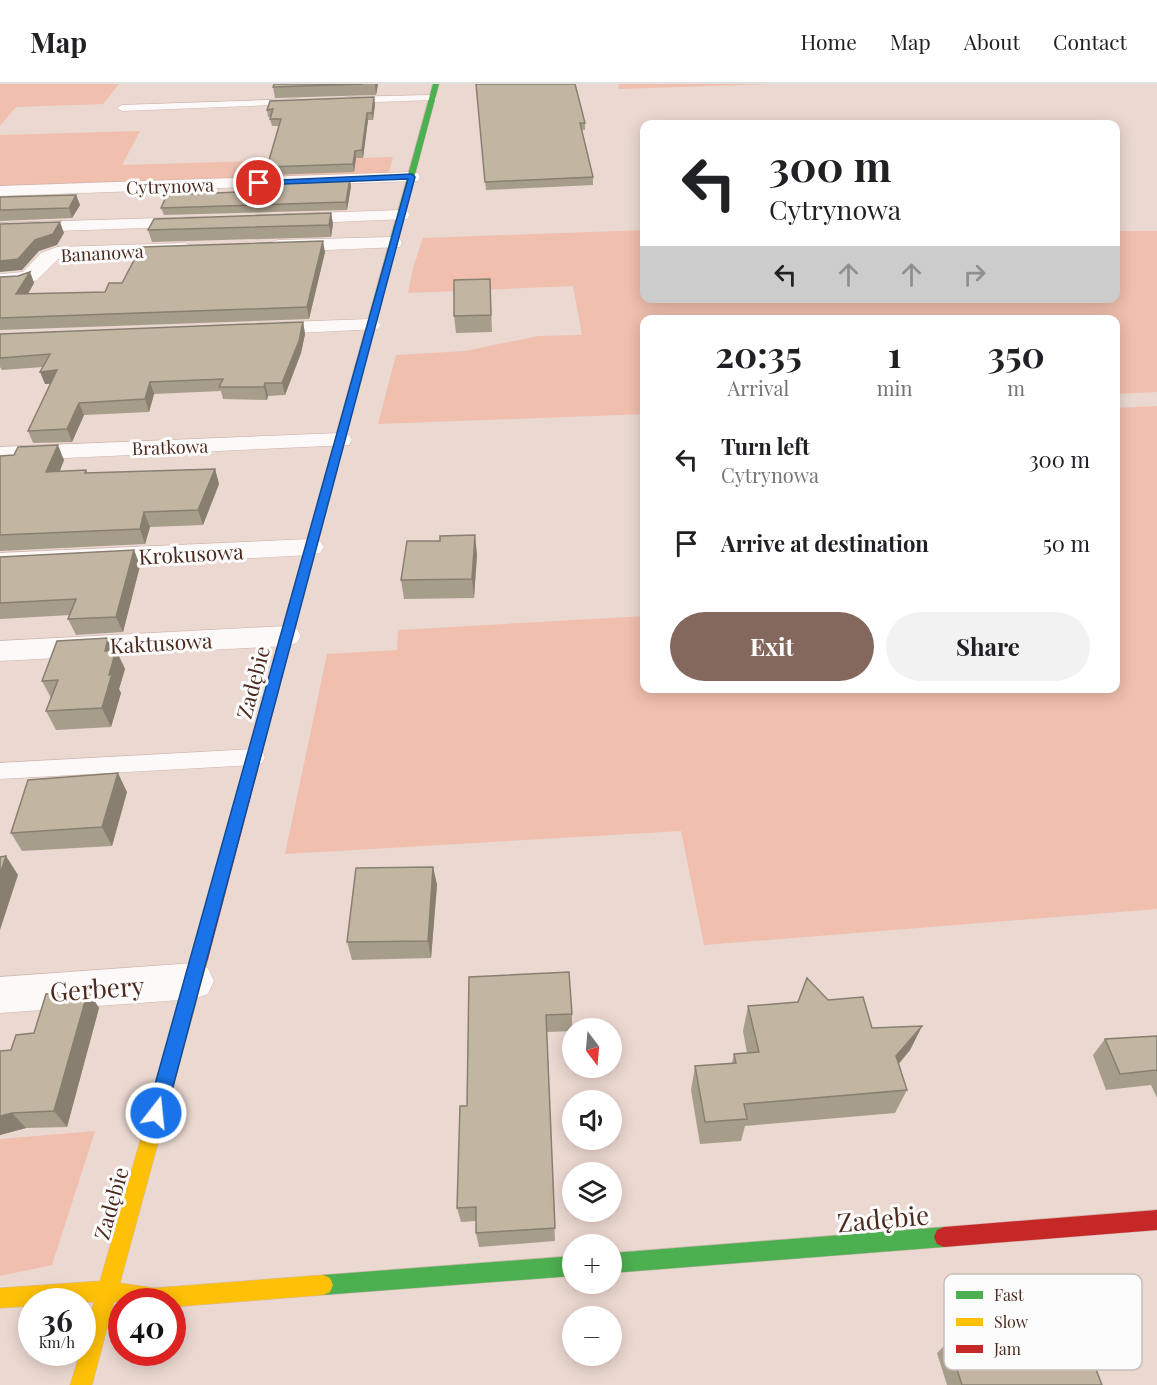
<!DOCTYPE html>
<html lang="en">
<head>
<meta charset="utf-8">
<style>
  body { margin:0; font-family:"Playfair Display",serif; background:#f2f2f2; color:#202124; height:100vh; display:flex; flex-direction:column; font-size:22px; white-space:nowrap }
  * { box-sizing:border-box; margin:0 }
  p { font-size:20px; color:#757577 }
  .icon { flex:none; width:33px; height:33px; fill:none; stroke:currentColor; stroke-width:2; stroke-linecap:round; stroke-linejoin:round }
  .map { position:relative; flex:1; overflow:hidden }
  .details { position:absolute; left:640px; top:231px; width:480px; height:378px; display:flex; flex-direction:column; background:#fff; border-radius:12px; box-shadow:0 3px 15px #0003 }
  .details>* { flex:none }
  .hud { position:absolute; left:640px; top:36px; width:480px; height:183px; border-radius:12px; box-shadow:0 3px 15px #0003; background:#fff; color:#202124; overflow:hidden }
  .needle { width:39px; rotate:164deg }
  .fabs { position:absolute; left:562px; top:934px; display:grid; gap:12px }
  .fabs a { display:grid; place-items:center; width:60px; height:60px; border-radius:50%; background:#fff; box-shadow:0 3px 15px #0003; font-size:30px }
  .speed { position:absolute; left:18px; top:1204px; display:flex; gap:12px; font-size:30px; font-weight:700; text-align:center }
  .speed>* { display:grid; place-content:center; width:78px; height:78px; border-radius:50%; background:#fff; box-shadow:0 3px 15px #0003; line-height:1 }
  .speed small { font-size:15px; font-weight:400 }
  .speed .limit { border:9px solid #d22; background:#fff; color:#111 }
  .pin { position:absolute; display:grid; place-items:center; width:51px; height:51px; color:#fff; margin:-26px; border:3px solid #fff; border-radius:50%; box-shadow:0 2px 6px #0007 }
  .me { position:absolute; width:66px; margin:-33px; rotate:16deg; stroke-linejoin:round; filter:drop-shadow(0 0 4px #0008) }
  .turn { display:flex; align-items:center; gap:21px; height:126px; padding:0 30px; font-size:27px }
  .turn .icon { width:78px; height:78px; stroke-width:2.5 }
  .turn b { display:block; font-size:42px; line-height:51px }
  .lanes { display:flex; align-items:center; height:57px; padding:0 30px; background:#0003; justify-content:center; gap:30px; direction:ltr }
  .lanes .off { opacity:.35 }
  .eta { display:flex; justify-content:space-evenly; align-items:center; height:102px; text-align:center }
  .eta b { font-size:36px; font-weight:700; line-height:42px }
  .primary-button { display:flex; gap:12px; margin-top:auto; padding:12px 30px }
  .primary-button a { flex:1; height:69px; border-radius:36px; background:#84675d; color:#fff; font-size:24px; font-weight:700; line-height:69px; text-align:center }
  .primary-button a+a { background:#f2f2f2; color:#202124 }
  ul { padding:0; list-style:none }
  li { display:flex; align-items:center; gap:18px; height:84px; padding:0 30px }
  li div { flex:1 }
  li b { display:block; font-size:22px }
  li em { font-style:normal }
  header { display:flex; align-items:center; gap:36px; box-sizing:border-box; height:84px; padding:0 30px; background:#fff; border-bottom:2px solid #e0e0e0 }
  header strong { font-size:28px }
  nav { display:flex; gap:33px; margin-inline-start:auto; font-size:21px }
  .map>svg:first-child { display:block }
</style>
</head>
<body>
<header>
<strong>Map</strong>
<nav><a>Home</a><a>Map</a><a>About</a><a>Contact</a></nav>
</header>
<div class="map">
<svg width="1157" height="1301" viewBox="0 0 1157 1301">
  <rect width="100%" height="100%" fill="#ebd8d1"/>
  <path fill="#f0bfae" d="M0,0H119L103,20L16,23L0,42Z
    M618,0H770L619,5Z
    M140,47L122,81L393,73L388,91L0,104V51Z
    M645,146V214H1116V147H1157V308L1116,310V236H645V330L378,340L396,271L465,267L538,252L582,251L573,202L408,209L413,184L423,154Z
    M1157,322V825L704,861L681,747L285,770L327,570L397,566L398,546L645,532V604H1116V324Z
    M95,1047L52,1181L0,1192V1055Z"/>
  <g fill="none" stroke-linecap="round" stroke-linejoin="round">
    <defs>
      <path id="lane" d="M432,11L437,14L435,16L346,19L341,16L346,13Z
        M297,15L302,18L300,20L122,27L117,24L122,21Z
        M254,665L262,667L265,673L262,679L254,681L0,695V679Z"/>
      <path id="street" d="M412,88L418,89L420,93L418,97L0,112V102Z
        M401,126L407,127L410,131L407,135L286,140L280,139L277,135L280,131L286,130Z
        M196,133L202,134L205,138L202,142L0,149V139Z
        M393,153L400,155L402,159L400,163L278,168L271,166L269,162L271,158L278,156Z
        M185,159L192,161L194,165L192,169L58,175L37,196L22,201L0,202V190L23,188L41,169L57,163Z
        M370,235L377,237L381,241L377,245L258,251L251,249L247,245L251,241L258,239Z
        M340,349L349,351L352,356L349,361L0,377V363Z
        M310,455L320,457L324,463L320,469L310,471L0,487V469Z
        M286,542L297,545L301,552L297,559L286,562L0,577V557Z
        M194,879L208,884L214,897L208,910L194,915L0,929V893Z"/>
      <path id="fast" d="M433,0H439L295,544L289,548L283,544Z
        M944,1143L951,1146L954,1153L951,1160L944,1163L612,1189V1169Z
        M573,1172V1192L323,1211L316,1208L313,1201L316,1194L323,1191Z"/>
      <path id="slow" d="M200,868L206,870L208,875L120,1199L154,1204L323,1191L330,1194L333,1201L330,1208L323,1211L172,1223V1218H114L92,1301H70L80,1269H82V1259L94,1218H32V1222L0,1224V1204L100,1197L192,875L194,870Z"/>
      <path id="jam" d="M289,540L295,544L208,875L206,880L200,882L194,880L192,875L283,544Z
        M1157,1126V1146L944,1163L937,1160L934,1153L937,1146L944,1143Z"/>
    </defs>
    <use href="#lane" stroke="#d0b6ae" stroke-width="1"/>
    <use href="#street" stroke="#d0b6ae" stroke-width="1"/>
    <use href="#fast" stroke="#d0b6ae" stroke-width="1"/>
    <use href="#slow" stroke="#d0b6ae" stroke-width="1"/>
    <use href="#jam" stroke="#d0b6ae" stroke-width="1"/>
    <use href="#lane" fill="#fcf9f8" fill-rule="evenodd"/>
    <use href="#street" fill="#fcf9f8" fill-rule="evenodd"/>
    <use href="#fast" fill="#4caf50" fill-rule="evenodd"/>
    <use href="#slow" fill="#ffc107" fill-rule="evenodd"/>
    <use href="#jam" fill="#c62828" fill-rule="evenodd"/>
  </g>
  <path fill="#a79d8b" d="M274,0H378L376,11L275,14L273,3Z
    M476,0L585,39V46H582L593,93V101L486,106Z
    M375,20L373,36H368L363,74H356L354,88L268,91L267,83L279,42H272L270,35L271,33H268L267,26Z
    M351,102L347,126L164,131L161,124L260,107Z
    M76,111L80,121L72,134L0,137V113Z
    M331,129L333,140L331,153L152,158L148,146Z
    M325,168L309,235L0,246V193L18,192L30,188L34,199L28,210L105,208L122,199Z
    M490,195L492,248L456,249L454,232Z
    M303,238L305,250L301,269L285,311L268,312L267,316L223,315L221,307L154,310L149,328L84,331L72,358L33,359L28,347L51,300H45L43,283L2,286L0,283V250Z
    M0,372L64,376L60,387L86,386L88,389L215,385L219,400L203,441L150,443L145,460L0,467Z
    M440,457L477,470L474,514L404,515L401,496Z
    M134,466L140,482L123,548L76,551L68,535L70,531L0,535V473Z
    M108,554L113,566H116L125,585L119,605L121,609L111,643L56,646L46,627L51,614L42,597Z
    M127,708L112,762L22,767L11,749Z
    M433,783L437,801L431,874L352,876L347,858Z
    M469,893L572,930V947L547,948L555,1157L479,1163L476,1149V1137L461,1138L457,1124L467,1022Z
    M88,907L99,924L67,1043L26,1044L0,1051V967L11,966Z
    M828,916L872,944L922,942L910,966L899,980L907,1006L895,1029L745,1042L741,1057L700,1060L691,1006L695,982L732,979L734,970L747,969L743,947L748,922Z
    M1157,952V1014L1151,1001L1106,1006L1093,971L1105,955Z
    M961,1207L1102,1301H947L937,1269L948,1258L961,1256L950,1219Z"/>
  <path fill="#887f71" d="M375,0H378L376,11Z
    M374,13L375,20L373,36L372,29Z
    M367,29L368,36L363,74L362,66Z
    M355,67L356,74L354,88L353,80Z
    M350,94L351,102L347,126L346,118Z
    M76,111L80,121L72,134L69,124Z
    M331,129L333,140L331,153L329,141Z
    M60,138L64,149L57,161L39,167L22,186L0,188V177L35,156Z
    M323,157L325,168L309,235L307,223Z
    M30,188L34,199L21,222L16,210Z
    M303,238L305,250L301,269L285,311L282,299Z
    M57,286L62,298L45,300L40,288Z
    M150,298L154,310L149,328L145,315Z
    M265,299L268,312L267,316L264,303Z
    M79,319L84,331L72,358L67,345Z
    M58,361L64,376L53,403L46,388Z
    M215,385L219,400L203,441L198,426Z
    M144,428L150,443L145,460L140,445Z
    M475,451L477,470L474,514L472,495Z
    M134,466L140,482L123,548L116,533Z
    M108,554L115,570L116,566L125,585L119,605L121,609L111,643L102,624L105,567Z
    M118,689L127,708L112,762L102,743Z
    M6,772L18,791L0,846V790Z
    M433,783L437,801L431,874L428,857Z
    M88,907L99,924L67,1043L54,1027Z
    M922,942L910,966L885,995L896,972Z
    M12,1029L26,1044L0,1051V1032Z"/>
  <path fill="#c2b6a2" stroke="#887f71" stroke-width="1.5" d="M274,0H363L273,3Z
    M476,0H575L585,39H580L593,93L485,98Z
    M374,13L372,29H367L362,66L355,67L353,80L267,83L281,35H270L273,25L267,26L270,17Z
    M350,94L346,118L161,124L167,111L260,107L263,97Z
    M76,111L69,124L0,126V113Z
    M331,129L329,141L148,146L154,135Z
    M60,138L53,150L35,156L18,175L0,177V140Z
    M323,157L307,223L0,234V193L18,192L30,188L16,210L105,208L109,199H122L141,163Z
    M490,195L491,231L454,232V196Z
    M303,238L299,257L282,299H265L264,303H219L223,295L150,298L145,315L79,319L67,345L28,347L57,286L40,288L50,270L0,274V250Z
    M58,361L46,388L86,386L85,389L215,385L198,426L144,428L140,445L0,451V372L14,371L18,363Z
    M475,451L472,495L401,496L407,457H440V452Z
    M134,466L116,533L68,535L76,515L0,519V473Z
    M108,554L105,567L116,566L109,591L112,590L102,624L46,627L58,596L42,597L57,557Z
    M118,689L102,743L11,749L28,696Z
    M6,772L0,790V773Z
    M433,783L428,857L347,858L356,784Z
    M569,888L572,930L546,931L555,1144L476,1149V1123L457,1124L460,1022H467L469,893Z
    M807,894L828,916L863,913L872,944L922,942L896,972L907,1006L744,1020L747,1035L705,1038L695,982L736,979L734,970L759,968L748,922L798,918Z
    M88,907L54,1027L12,1029L0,1032V967L11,966L16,951L34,949L46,910Z
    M1157,952V986L1120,990L1105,955Z
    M1062,1196L1102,1301H962L948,1258L975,1254L961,1207Z"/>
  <path fill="#1a73e8" stroke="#114b97" stroke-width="1.5" d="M412,90L415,93L166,1029L163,1036L156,1038L150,1036L147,1029L408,95L259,101L255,99L259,97Z"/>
  <g text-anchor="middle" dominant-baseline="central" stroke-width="6" stroke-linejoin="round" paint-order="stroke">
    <g font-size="18" fill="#4c2a1e" stroke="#fcfcfc">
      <text transform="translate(170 102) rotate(-2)">Cytrynowa</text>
      <text transform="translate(102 169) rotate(-3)">Bananowa</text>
      <text transform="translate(170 363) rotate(-2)">Bratkowa</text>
    </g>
    <g font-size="21" fill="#4c2a1e" stroke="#fcfcfc">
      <text transform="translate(191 469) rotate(-3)">Krokusowa</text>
      <text transform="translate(161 558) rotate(-3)">Kaktusowa</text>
      <text transform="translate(252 598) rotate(-75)">Zadębie</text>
      <text transform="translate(110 1119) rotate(-74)">Zadębie</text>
    </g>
    <g font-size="26" fill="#4c2a1e" stroke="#fcfcfc">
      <text transform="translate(97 904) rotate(-4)">Gerbery</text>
      <text transform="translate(883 1134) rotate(-5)">Zadębie</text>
    </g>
  </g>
  <rect x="944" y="1190" width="198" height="96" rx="9" fill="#fcfcfc" stroke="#c7bdb9" stroke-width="1.5"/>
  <rect x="956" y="1207" width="27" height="8" fill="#4caf50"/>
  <rect x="956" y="1234" width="27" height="8" fill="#ffc107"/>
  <rect x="956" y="1261" width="27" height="8" fill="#c62828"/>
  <g font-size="16" fill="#4c2a1e">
    <text x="994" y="1217">Fast</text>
    <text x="994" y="1244">Slow</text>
    <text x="994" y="1271">Jam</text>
  </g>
</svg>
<div class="fabs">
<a><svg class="needle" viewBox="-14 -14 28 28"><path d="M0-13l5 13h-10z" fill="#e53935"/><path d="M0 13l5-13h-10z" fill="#757577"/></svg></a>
<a><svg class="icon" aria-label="sound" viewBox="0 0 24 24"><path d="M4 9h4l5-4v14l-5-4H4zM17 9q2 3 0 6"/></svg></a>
<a><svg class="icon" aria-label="layers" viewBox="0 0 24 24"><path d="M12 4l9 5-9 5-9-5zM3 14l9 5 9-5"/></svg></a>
<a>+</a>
<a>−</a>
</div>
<div class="speed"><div>36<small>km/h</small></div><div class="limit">40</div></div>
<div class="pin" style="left:259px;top:99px;background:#d93025"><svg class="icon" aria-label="arrive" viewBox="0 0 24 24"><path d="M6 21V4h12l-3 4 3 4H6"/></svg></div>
<svg class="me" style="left:156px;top:1029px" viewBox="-20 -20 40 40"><circle r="17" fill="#1a73e8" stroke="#fff" stroke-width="3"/><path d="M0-11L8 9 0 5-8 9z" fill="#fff"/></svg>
<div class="hud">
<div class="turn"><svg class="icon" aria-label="left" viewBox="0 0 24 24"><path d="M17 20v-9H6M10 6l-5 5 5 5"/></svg><div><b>300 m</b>Cytrynowa</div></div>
<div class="lanes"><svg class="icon" aria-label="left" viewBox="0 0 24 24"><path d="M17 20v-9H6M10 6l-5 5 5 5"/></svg><svg class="icon off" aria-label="ahead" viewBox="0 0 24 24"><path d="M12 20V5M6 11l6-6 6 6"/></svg><svg class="icon off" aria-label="ahead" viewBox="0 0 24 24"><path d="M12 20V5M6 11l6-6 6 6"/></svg><svg class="icon off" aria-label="right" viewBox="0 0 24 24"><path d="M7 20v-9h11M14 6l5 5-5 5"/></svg></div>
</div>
<section class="details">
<div class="eta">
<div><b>20:35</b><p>Arrival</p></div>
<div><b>1</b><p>min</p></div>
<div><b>350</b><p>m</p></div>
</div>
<ul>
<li><svg class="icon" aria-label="left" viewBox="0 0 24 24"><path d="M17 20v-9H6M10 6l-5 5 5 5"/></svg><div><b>Turn left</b><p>Cytrynowa</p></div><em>300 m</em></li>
<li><svg class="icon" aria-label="arrive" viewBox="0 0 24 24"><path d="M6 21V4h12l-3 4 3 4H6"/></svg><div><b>Arrive at destination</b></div><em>50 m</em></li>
</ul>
<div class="primary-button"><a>Exit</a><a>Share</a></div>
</section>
</div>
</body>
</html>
